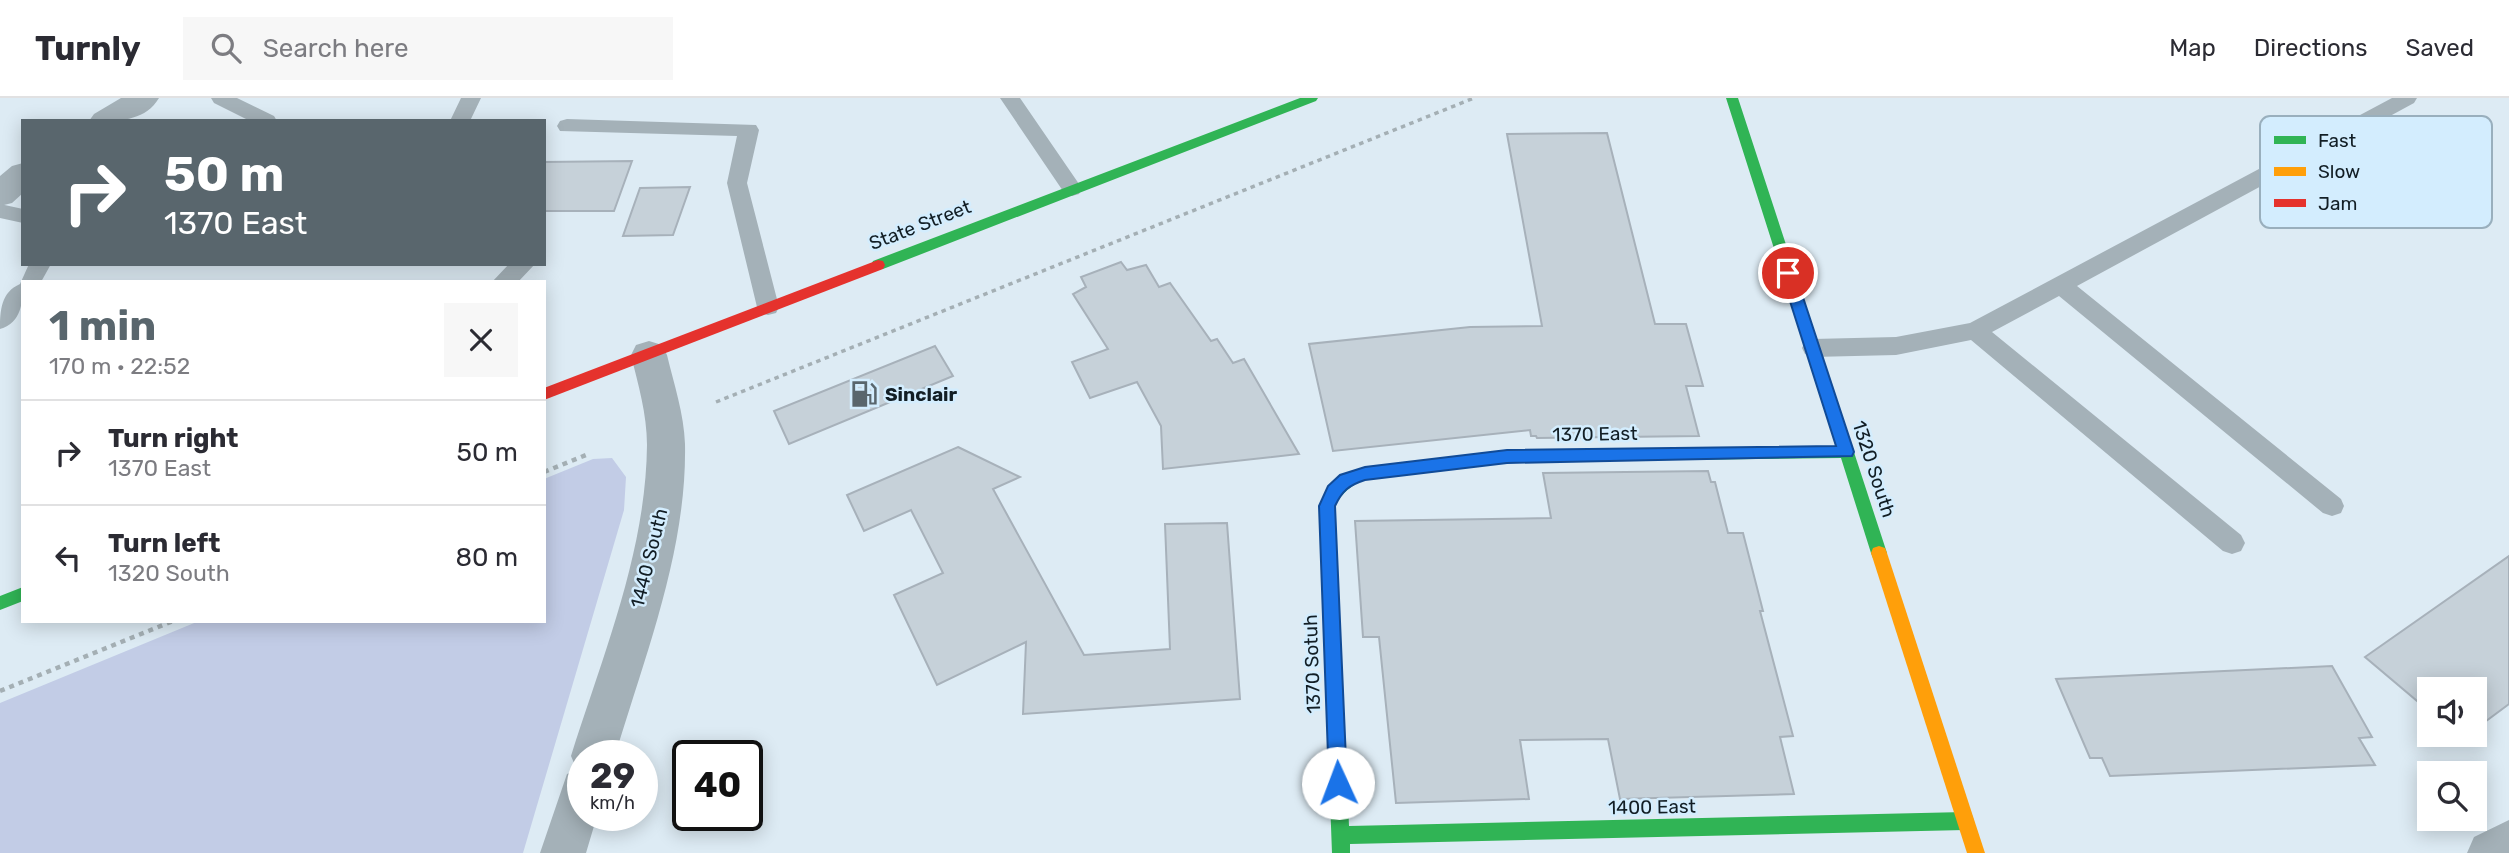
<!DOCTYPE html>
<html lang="en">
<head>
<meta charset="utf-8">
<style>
  body { margin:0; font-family:Rubik,sans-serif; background:#f7f7f7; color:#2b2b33; height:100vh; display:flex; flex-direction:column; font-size:26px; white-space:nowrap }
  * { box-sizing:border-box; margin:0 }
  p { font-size:23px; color:#7c7c81 }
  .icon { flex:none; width:38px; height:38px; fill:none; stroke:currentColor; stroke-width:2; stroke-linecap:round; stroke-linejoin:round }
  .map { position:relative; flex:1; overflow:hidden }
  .sheet { position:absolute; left:21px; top:182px; width:525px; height:343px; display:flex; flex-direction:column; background:#fff; border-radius:0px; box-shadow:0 4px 18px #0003 }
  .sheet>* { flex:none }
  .hud { position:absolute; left:21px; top:21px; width:525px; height:147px; border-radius:0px; box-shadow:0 4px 18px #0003; background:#59666d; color:#fff; overflow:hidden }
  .tools { position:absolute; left:2417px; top:579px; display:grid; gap:14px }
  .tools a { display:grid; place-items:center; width:70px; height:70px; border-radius:0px; background:#fff; box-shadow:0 4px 18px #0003; font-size:35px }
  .speed { position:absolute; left:567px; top:642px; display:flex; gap:14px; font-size:35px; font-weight:700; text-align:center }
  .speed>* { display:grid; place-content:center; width:91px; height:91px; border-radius:50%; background:#fff; box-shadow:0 4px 18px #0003; line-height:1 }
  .speed small { font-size:18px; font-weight:400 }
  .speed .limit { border:4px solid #111; border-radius:10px; background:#fff; color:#111 }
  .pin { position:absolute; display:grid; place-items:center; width:60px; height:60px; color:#fff; margin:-30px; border:4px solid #fff; border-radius:50%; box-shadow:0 2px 7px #0007 }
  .me { position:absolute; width:77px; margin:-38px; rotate:358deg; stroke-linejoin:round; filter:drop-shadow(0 0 5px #0008) }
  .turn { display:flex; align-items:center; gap:24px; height:147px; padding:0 28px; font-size:32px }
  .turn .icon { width:91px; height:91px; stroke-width:2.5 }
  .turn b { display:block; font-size:49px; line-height:60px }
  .round { display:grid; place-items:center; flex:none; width:74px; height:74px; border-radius:0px; background:#f7f7f7 }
  .summary { display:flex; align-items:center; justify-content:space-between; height:119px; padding:0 28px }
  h1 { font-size:42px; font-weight:700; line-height:52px; color:#59666d }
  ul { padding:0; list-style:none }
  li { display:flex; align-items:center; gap:21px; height:105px; padding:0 28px; border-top:2px solid #e1e1e2 }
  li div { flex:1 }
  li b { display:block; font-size:26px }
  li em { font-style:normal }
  header { display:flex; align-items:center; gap:42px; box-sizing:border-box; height:98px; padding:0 35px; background:#fff; border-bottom:2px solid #e1e1e2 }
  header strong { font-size:33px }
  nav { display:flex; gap:38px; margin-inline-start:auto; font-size:24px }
  .search { width:490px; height:63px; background:#f7f7f7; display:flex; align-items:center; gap:18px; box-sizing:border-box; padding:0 24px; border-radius:0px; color:#7c7c81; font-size:26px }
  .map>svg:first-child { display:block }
</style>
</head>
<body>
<header>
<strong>Turnly</strong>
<div class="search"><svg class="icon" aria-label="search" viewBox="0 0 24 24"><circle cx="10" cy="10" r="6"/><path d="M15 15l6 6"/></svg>Search here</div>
<nav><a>Map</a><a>Directions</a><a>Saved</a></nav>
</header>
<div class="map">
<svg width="2509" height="755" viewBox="0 0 2509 755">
  <rect width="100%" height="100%" fill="#ddebf4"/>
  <path fill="#c2cce6" d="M612,360L626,379L624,412L523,755H0V605L199,523H544V381L593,361Z"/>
  <path fill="#c6d1d9" stroke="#a7b1ba" stroke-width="2" d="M1607,35L1655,226H1686L1703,288H1686L1699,338L1537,340L1536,338H1531L1530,332L1333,353L1309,246L1470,229L1542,228L1507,36Z
    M632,63L614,113H544V64Z
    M690,89L673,137L623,138L640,90Z
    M1121,164L1127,172L1146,167L1159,189L1170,185L1211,243L1217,241L1233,265L1244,261L1299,356L1163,371L1161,328L1137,284L1090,300L1072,264L1108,251L1073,196L1086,189L1081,179Z
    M935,248L953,278L789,346L774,313Z
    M958,349L1020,379L993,391L1084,557L1170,551L1165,426L1227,425L1240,601L1023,616L1026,544L937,587L894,497L943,475L911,412L864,433L847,397Z
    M1708,373L1711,384H1715L1728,435H1743L1763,513H1760L1793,638L1780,639L1794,696L1620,701L1608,641L1520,642L1529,701L1396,705L1379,539H1363L1355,423L1551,420L1543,375Z
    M2509,458V606L2474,632V592H2429V613L2365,559Z
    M2332,568L2372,639L2359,640L2375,667L2110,678L2102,660H2090L2056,581Z"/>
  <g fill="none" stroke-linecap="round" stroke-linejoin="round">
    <path stroke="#a4afb4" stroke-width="3.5" stroke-dasharray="4.5 4.5" stroke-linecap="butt" d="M716,304L1474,0"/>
    <path stroke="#a4afb4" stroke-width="4.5" stroke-dasharray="5 5" stroke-linecap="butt" d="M544,374L586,357
      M0,593L173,523"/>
    <path fill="#a4b1b8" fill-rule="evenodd" d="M211,0H237L274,18L277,23H250L214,5Z
      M461,0H481L470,23H450Z
      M1000,0H1020L1079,86L1082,91L1079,96L1072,98L1065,96Z
      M2392,0H2417L2414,5L2077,188L2341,401L2344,408L2341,415L2332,418L2323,415L2059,198L1992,234L2241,437L2245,445L2241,453L2232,456L2223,453L1971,242L1896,257L1813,259L1805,256L1802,250L1805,244L1813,241L1896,239L1970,225Z
      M567,21L756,27L759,32L747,85L779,209L776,215L768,217L760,215L757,209L727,85L737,38L560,33L557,28L560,23Z
      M0,106L23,111V125L0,120Z
      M29,166H51L41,184H23C23,203 22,225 0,231C0,213 1,194 20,186Z
      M509,166H535L518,184H492Z"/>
    <path fill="#a4b1b8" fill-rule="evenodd" d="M121,0H159C144,25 115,23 89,23L94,16Z
      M23,65V95L12,105L0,108V78L12,68Z
      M649,243L662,247L667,257C674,286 684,316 685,346C687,453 645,557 615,658H583V718H597L586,755H540L567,676L577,672L571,658C603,557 646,454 647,347C647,316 638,286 631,257L636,247Z
      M2509,722V755H2467L2474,739Z"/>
    <path fill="#30b455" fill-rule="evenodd" d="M1300,0H1318L1316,3L883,171H873L871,167L873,163Z
      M1726,0H1738L1887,455L1885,460L1879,462L1873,460L1871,455L1841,360L1507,364L1366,381C1352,387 1342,394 1335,408L1349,728L1965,714L1972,717L1974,723L1972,729L1965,732L1350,746V755H1332L1319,408L1336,382L1365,369L1507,352L1837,348Z
      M23,489V503L0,512V498Z"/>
    <path fill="#ff9f0a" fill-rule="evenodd" d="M1879,448L1885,450L1887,455L1985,755H1967L1871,455L1873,450Z"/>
    <path fill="#e5322d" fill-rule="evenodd" d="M878,162L883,163L885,167L883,171L544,302V290Z"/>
  </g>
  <path fill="#1a73e8" stroke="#114b97" stroke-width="2" d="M1788,170L1795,175L1854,354L1852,358L1507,365L1365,382C1349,387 1342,393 1335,408L1347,685L1344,691L1338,694L1331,691L1329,685L1319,408L1328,388L1340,377L1365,369L1507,352L1836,348L1781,175Z"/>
  <defs>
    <symbol id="fuel-bare" viewBox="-9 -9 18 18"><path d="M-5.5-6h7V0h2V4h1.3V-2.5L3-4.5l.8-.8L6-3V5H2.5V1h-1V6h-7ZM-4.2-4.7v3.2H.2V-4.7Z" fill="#59666d" stroke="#d3edfe" stroke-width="2.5" paint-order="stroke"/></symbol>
  </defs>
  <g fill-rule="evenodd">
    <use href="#fuel-bare" x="845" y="277" width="38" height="38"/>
  </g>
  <g text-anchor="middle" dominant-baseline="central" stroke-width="5" stroke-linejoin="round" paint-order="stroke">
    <g font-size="19" fill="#121e25" stroke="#d3edfe">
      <text transform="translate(920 127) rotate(-21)">State Street</text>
      <text transform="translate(1595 336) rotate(-1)">1370 East</text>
      <text transform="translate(1874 371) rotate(72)">1320 South</text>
      <text transform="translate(649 460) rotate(-76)">1440 South</text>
      <text transform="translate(1312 566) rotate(-92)">1370 Sotuh</text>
      <text transform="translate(1652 709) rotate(-1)">1400 East</text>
    </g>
    <g font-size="19" font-weight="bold" fill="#121e25" stroke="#d3edfe" text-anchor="start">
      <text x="885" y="296">Sinclair</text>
    </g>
  </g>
  <rect x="2260" y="18" width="232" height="112" rx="10" fill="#d3edfe" stroke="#99afbd" stroke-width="2"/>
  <rect x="2274" y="38" width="32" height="8" fill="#30b455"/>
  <rect x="2274" y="69" width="32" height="9" fill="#ff9f0a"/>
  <rect x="2274" y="101" width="32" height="8" fill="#e5322d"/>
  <g font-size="19" fill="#121e25">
    <text x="2318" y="49">Fast</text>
    <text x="2318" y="80">Slow</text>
    <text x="2318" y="112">Jam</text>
  </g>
</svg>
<div class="tools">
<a><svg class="icon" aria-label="sound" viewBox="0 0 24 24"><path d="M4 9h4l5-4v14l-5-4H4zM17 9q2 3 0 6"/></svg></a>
<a><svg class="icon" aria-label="search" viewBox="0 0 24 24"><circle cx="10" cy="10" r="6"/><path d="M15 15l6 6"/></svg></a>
</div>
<div class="speed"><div>29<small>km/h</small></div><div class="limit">40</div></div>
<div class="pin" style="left:1788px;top:175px;background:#d93025"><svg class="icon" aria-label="arrive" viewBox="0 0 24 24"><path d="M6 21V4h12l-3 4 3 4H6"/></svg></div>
<svg class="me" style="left:1338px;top:685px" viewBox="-20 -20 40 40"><circle r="19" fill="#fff"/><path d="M0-13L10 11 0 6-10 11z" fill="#1a73e8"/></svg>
<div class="hud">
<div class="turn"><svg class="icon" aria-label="right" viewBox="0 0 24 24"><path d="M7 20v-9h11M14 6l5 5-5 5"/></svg><div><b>50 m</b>1370 East</div></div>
</div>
<section class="sheet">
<div class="summary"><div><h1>1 min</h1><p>170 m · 22:52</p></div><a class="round"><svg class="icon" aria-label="close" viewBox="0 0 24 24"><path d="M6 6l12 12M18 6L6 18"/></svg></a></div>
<ul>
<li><svg class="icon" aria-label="right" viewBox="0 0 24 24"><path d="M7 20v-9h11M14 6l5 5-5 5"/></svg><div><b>Turn right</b><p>1370 East</p></div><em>50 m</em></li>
<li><svg class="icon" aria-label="left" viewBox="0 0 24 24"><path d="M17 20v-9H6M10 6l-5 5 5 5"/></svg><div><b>Turn left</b><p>1320 South</p></div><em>80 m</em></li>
</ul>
</section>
</div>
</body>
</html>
